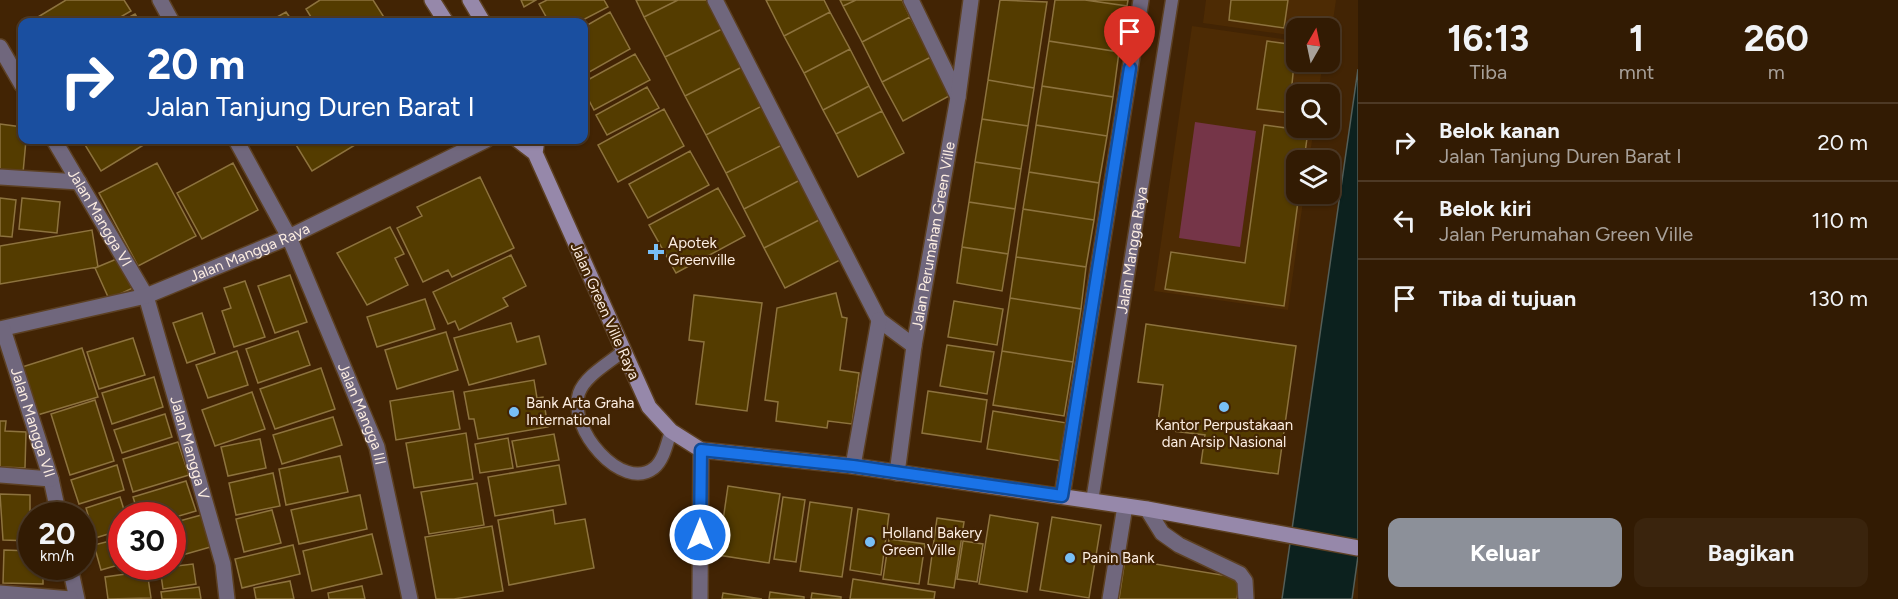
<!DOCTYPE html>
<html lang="id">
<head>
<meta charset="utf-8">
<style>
  body { margin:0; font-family:Figtree,sans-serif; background:#3a240d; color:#f1f3f6; height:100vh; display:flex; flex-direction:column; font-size:22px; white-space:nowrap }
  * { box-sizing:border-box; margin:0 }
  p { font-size:20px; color:#a8a19a }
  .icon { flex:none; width:33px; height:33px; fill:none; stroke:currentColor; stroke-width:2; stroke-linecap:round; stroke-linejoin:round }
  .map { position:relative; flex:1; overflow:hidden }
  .side { display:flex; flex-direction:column; background:#321b03; width:540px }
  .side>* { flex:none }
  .banner { position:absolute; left:18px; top:18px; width:570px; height:126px; border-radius:12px; box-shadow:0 2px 4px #0004,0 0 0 2px #4d3925; background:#1a4fa0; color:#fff; overflow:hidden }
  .needle { width:39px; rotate:9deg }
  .controls { position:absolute; left:1286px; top:18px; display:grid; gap:12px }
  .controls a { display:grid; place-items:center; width:54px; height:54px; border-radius:12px; background:#321b03; box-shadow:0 2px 4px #0004,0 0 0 2px #4d3925; font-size:30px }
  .speed { position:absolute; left:18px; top:502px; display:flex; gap:12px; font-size:30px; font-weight:700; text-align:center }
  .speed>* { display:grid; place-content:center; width:78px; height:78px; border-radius:50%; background:#321b03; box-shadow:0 2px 4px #0004,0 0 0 2px #4d3925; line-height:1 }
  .speed small { font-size:15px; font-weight:400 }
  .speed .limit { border:9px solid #d22; background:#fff; color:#111 }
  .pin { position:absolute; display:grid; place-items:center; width:51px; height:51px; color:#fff; margin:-62px -26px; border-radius:50% 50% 50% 0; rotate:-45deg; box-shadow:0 0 6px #0007 }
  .pin .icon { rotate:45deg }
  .me { position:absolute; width:66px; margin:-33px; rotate:0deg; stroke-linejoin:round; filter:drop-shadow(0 0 4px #0008) }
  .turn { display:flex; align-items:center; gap:21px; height:126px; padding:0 30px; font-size:27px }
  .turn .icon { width:78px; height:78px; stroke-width:2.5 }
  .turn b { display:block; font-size:42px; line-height:51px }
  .eta { display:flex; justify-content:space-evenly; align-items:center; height:102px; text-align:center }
  .eta b { font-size:36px; font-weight:700; line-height:42px }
  .action { display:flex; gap:12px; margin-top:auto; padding:12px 30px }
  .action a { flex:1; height:69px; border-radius:12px; background:#8c9099; color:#fff; font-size:24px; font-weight:700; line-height:69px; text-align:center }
  .action a+a { background:#3a240d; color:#f1f3f6 }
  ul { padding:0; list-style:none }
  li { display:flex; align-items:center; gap:18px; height:78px; padding:0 30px; border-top:2px solid #4d3925 }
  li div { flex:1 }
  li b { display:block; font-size:22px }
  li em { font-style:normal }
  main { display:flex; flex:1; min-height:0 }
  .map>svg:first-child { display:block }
</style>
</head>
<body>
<main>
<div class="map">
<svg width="1358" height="599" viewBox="0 0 1358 599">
  <rect width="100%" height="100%" fill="#422404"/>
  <path fill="#4d2b04" d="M1206,0H1336L1330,41L1329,28H1296V36L1203,23Z
    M1192,26L1296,41V62H1323L1318,94H1296V128H1314L1309,160H1296V194H1304L1288,310L1154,291Z"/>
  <path fill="#753548" d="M1195,122L1256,131L1240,247L1179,238Z"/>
  <path fill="#0c211e" stroke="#545e58" stroke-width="1.5" d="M1358,69V556L1352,599H1282Z"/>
  <path fill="#543c00" stroke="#8d733e" stroke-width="1.5" d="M66,0H124L131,11L112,22H35L33,20Z
    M320,0H373L387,22H314L306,9Z
    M521,0H536L524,7Z
    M547,0H604L608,7L579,22H549L539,4Z
    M636,0H678L644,17Z
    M678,0H709L724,28L665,57L644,17Z
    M766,0H824L830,12L784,36Z
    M840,0H856L843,6Z
    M856,0H902L910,17L862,42L843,6Z
    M1000,0L1047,2L1034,88L988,80Z
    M1055,0H1085L1127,6L1119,52L1049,41Z
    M1085,0H1128L1127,6Z
    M1231,0H1288L1284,28L1229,20Z
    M286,12L293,22H268Z
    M610,12L630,49L584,75V27Z
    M830,12L850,49L804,73L784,36Z
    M135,14L140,22H120Z
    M910,17L931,57L882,82L862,42Z
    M724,28L744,66L685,96L665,57Z
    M1049,41L1119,52L1113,97L1042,86Z
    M1267,41L1296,45L1289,113L1257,109Z
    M850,49L869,86L823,110L804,73Z
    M635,54L650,80L594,110L584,91V82Z
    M931,57L951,95L903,121L882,82Z
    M744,66L764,105L706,135L685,96Z
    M988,80L1034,88L1028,126L982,119Z
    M869,86L882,111L836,134L823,110Z
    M1042,86L1113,97L1107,136L1036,125Z
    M647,87L659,108L607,135L596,115Z
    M764,105L784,144L726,173L706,135Z
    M664,109L684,146L618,182L598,145Z
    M882,111L904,153L858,177L836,134Z
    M982,119L1028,126L1021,169L975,162Z
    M0,124L22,127V140H26L23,173L0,171Z
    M1036,125L1107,136L1099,183L1029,172Z
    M1264,125L1308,131L1304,160H1296V194H1299L1284,306L1165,289L1171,252L1245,263Z
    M82,140H149L150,141L101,171Z
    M293,140H352L355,145L312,171Z
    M784,144L802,179L744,209L726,173Z
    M690,151L709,185L648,218L629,184Z
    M975,162L1021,169L1015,209L969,202Z
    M157,163L196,236L138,266L99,193Z
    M233,163L258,210L202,239L177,193Z
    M1029,172L1099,183L1094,220L1023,209Z
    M480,177L514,248L452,277L448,270L423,282L397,228L422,216L417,207Z
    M802,179L823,218L764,248L744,209Z
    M718,188L745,236L676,273L649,225Z
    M0,198L16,200L12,237L0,236Z
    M22,198L60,202L57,233L19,229Z
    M969,202L1015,209L1008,254L962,247Z
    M1023,209L1094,220L1086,267L1016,257Z
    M823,218L844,258L785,288L764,248Z
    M390,227L404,254L395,258L408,285L367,305L337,253Z
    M92,230L98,267L0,284V246Z
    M962,247L1008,254L1002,291L957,283Z
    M511,255L526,286L503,298L508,306L459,330L455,321L448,324L433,292Z
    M1016,257L1086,267L1081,309L1010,298Z
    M119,258L133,288L109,299L95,268Z
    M290,275L307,322L275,333L258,286Z
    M245,281L265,337L234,347L222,311L231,308L224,288Z
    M836,293L842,317L847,318L840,370L859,373L852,424L828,421L827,428L776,421L778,402L765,400L777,308Z
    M694,295L762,303L747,411L696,404L704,342L689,340Z
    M1010,298L1081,309L1073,362L1002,351Z
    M425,299L435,329L377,347L367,317Z
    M954,301L1003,309L997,345L948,337Z
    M202,313L215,353L187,363L173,323Z
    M511,323L517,342L539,336L546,364L469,385L454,338Z
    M1146,324L1296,346L1278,474L1201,463L1205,435L1157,429L1163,385L1138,382Z
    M298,331L310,365L258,383L246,349Z
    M446,332L458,370L397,389L385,350Z
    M133,338L145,375L99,389L87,352Z
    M947,345L994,352L987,394L940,386Z
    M82,348L98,397L34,416L19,368Z
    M237,351L248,385L208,398L196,365Z
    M1002,351L1073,362L1064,416L993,405Z
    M321,368L335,409L275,429L260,389Z
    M154,377L163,407L112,424L102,393Z
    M534,380L537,398L543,397L548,427L478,439L474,419H469L464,392Z
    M453,391L460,429L396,440L390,401Z
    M928,391L987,400L981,442L922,433Z
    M252,392L265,429L215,446L202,410Z
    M95,400L114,461L70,475L51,414Z
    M993,411L1067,423L1061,461L987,449Z
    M165,414L172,437L122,453L114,430Z
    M333,417L342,445L282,464L273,435Z
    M0,421H6L5,431L26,432L25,468L0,467Z
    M466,433L473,479L414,488L406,443Z
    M554,434L559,460L517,467L512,441Z
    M508,438L513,468L480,473L475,444Z
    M260,439L266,468L228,476L221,447Z
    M178,442L189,475L133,492L123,459Z
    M340,456L348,492L286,505L279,469Z
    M117,465L124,490L79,504L71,480Z
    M559,465L566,504L495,516L488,477Z
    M273,473L280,506L236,515L229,483Z
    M186,481L196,511L172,518L139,516L133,497Z
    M477,483L484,525L429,534L421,492Z
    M728,486L780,494L769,563L718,555Z
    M0,494L30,495V512H38L37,516H32V541L3,540Z
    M360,495L367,529L299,544L291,510Z
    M120,497L126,516H122V530L95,538L86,508Z
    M783,497L805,500L796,562L774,559Z
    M810,502L852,508L842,577L800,571Z
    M858,509L889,514L881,575L850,570Z
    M272,510L281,543L244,552L236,519Z
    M553,510L555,524L585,519L594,568L509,585L498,520Z
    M205,514L214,546L172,558V523Z
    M990,515L1038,523L1027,592L979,584Z
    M1052,517L1101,525L1089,598L1040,590Z
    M937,518L964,522L954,588L928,584Z
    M492,526L503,591L454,599H436L425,537Z
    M372,534L382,574L312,591L303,551Z
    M122,538V564L101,570L94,545Z
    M889,539L925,544L919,584L883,579Z
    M963,541L983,544L977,582L957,579Z
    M293,545L300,574L242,588L235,559Z
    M4,550L32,551V567H43V584L3,583Z
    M1125,559L1240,578L1237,599H1119Z
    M193,564L196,584L163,589L160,568Z
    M147,571L151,598L108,599L105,577Z
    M853,579L935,592L934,599H850Z
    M290,581L294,599H256L254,588Z
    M362,586L365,599H329L328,593Z
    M199,587L201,599H162L161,592Z
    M770,592L804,597V599H769Z
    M723,593L762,599H722Z
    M812,593L841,597V599H811Z"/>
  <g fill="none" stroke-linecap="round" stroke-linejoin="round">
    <defs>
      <g id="lane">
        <path d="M622,352C609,363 585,376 579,393C567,428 622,493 654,468C664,460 667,443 671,431"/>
        <path id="s1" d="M1092,501L1172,0"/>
      </g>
      <g id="street">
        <path d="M160,0L172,22"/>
        <path d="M715,0L879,320L914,346"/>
        <path d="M911,0L958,97"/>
        <path d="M0,47L22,85"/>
        <path id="s2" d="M54,140L146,296L223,564L227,599"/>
        <path id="s3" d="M236,140L289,237L377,447L410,599"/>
        <path d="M0,177L79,182"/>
        <path id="s4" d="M0,329L146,296L289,237L486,140"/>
        <path id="s5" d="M3,329L51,479L59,516"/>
        <path d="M853,466L879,320"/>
        <path id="s6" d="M897,473L914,346L958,97L971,0"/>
        <path d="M0,475L51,479"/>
        <path d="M1062,496L1141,0"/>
        <path d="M1147,509L1162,533L1179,545L1240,574L1245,581L1246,599"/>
        <path d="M70,567L77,599"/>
        <path d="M0,593L71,599"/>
        <path d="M700,599L701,450"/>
        <path d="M1110,599L1125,506"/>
      </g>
      <path id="secondary" d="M432,0L446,22
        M470,0L483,22
        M518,140L535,153
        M537,140L535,153L649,407L671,431L701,450L853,466L1147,509L1358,548"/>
    </defs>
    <use href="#lane" stroke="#5c4023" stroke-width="15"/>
    <use href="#street" stroke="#5c4023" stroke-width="18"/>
    <use href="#secondary" stroke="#5c4023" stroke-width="18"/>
    <use href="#lane" stroke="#70677d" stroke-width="12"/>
    <use href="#street" stroke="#70677d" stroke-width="15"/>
    <use href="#secondary" stroke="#9688aa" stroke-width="15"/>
  </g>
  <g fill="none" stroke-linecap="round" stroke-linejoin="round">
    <defs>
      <path id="route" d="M700,535L701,450L853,466L1062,496L1130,68"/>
    </defs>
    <use href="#route" stroke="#114b97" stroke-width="15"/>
    <use href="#route" stroke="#1a73e8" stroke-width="10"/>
  </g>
  <g fill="#78bff7" stroke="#422404" stroke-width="2">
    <path d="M653 243h6v6h6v6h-6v6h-6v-6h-6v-6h6z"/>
    <circle cx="1224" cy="407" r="6"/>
    <circle cx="514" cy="412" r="6"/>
    <circle cx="870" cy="542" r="6"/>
    <circle cx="1070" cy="558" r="6"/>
  </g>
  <g text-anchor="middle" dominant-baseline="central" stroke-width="4.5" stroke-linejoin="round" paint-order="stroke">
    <g font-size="15" fill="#fcede1" stroke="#422404">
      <text stroke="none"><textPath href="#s2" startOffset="90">Jalan Mangga VI</textPath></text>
      <text stroke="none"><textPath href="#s6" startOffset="240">Jalan Perumahan Green Ville</textPath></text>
      <text stroke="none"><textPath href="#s1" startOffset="254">Jalan Mangga Raya</textPath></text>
      <text stroke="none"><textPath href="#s4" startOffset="262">Jalan Mangga Raya</textPath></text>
      <text transform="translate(605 311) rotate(66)">Jalan Green Ville Raya</text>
      <text stroke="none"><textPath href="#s3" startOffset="302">Jalan Mangga III</textPath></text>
      <text stroke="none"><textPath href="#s5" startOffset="98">Jalan Mangga VII</textPath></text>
      <text stroke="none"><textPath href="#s2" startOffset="339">Jalan Mangga V</textPath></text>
    </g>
    <g font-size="15" fill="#fcede1" stroke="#422404" text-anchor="start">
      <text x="668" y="243">Apotek<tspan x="668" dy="17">Greenville</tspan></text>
      <text x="526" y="403">Bank Arta Graha<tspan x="526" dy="17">International</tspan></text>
      <text x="1224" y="425" text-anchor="middle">Kantor Perpustakaan<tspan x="1224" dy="17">dan Arsip Nasional</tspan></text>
      <text x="882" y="533">Holland Bakery<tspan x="882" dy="17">Green Ville</tspan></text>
      <text x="1082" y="558">Panin Bank</text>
    </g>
  </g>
</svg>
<div class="controls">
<a><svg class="needle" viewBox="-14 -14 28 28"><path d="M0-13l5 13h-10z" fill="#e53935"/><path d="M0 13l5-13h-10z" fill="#a8a19a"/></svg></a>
<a><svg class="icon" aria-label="search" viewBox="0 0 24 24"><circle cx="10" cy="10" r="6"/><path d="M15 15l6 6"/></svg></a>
<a><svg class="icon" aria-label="layers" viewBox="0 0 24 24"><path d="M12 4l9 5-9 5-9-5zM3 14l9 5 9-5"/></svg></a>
</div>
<div class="speed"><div>20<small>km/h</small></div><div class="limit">30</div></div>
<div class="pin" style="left:1130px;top:68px;background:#d93025"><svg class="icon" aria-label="arrive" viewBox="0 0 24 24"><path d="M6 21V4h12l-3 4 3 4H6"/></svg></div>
<svg class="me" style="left:700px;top:535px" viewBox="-20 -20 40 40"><circle r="17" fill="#1a73e8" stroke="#fff" stroke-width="3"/><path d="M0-11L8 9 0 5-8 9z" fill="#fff"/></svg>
<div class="banner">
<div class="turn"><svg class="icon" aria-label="right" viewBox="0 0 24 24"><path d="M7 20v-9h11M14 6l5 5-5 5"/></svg><div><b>20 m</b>Jalan Tanjung Duren Barat I</div></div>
</div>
</div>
<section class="side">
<div class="eta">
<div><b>16:13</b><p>Tiba</p></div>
<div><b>1</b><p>mnt</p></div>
<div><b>260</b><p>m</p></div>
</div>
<ul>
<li><svg class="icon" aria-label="right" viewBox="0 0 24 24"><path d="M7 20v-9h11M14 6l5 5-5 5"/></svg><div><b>Belok kanan</b><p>Jalan Tanjung Duren Barat I</p></div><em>20 m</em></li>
<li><svg class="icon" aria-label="left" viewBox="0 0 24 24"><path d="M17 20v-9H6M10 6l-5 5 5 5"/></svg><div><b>Belok kiri</b><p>Jalan Perumahan Green Ville</p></div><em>110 m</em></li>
<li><svg class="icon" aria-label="arrive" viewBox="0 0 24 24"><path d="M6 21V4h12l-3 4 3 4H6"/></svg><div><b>Tiba di tujuan</b></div><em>130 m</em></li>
</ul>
<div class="action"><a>Keluar</a><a>Bagikan</a></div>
</section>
</main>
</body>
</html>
